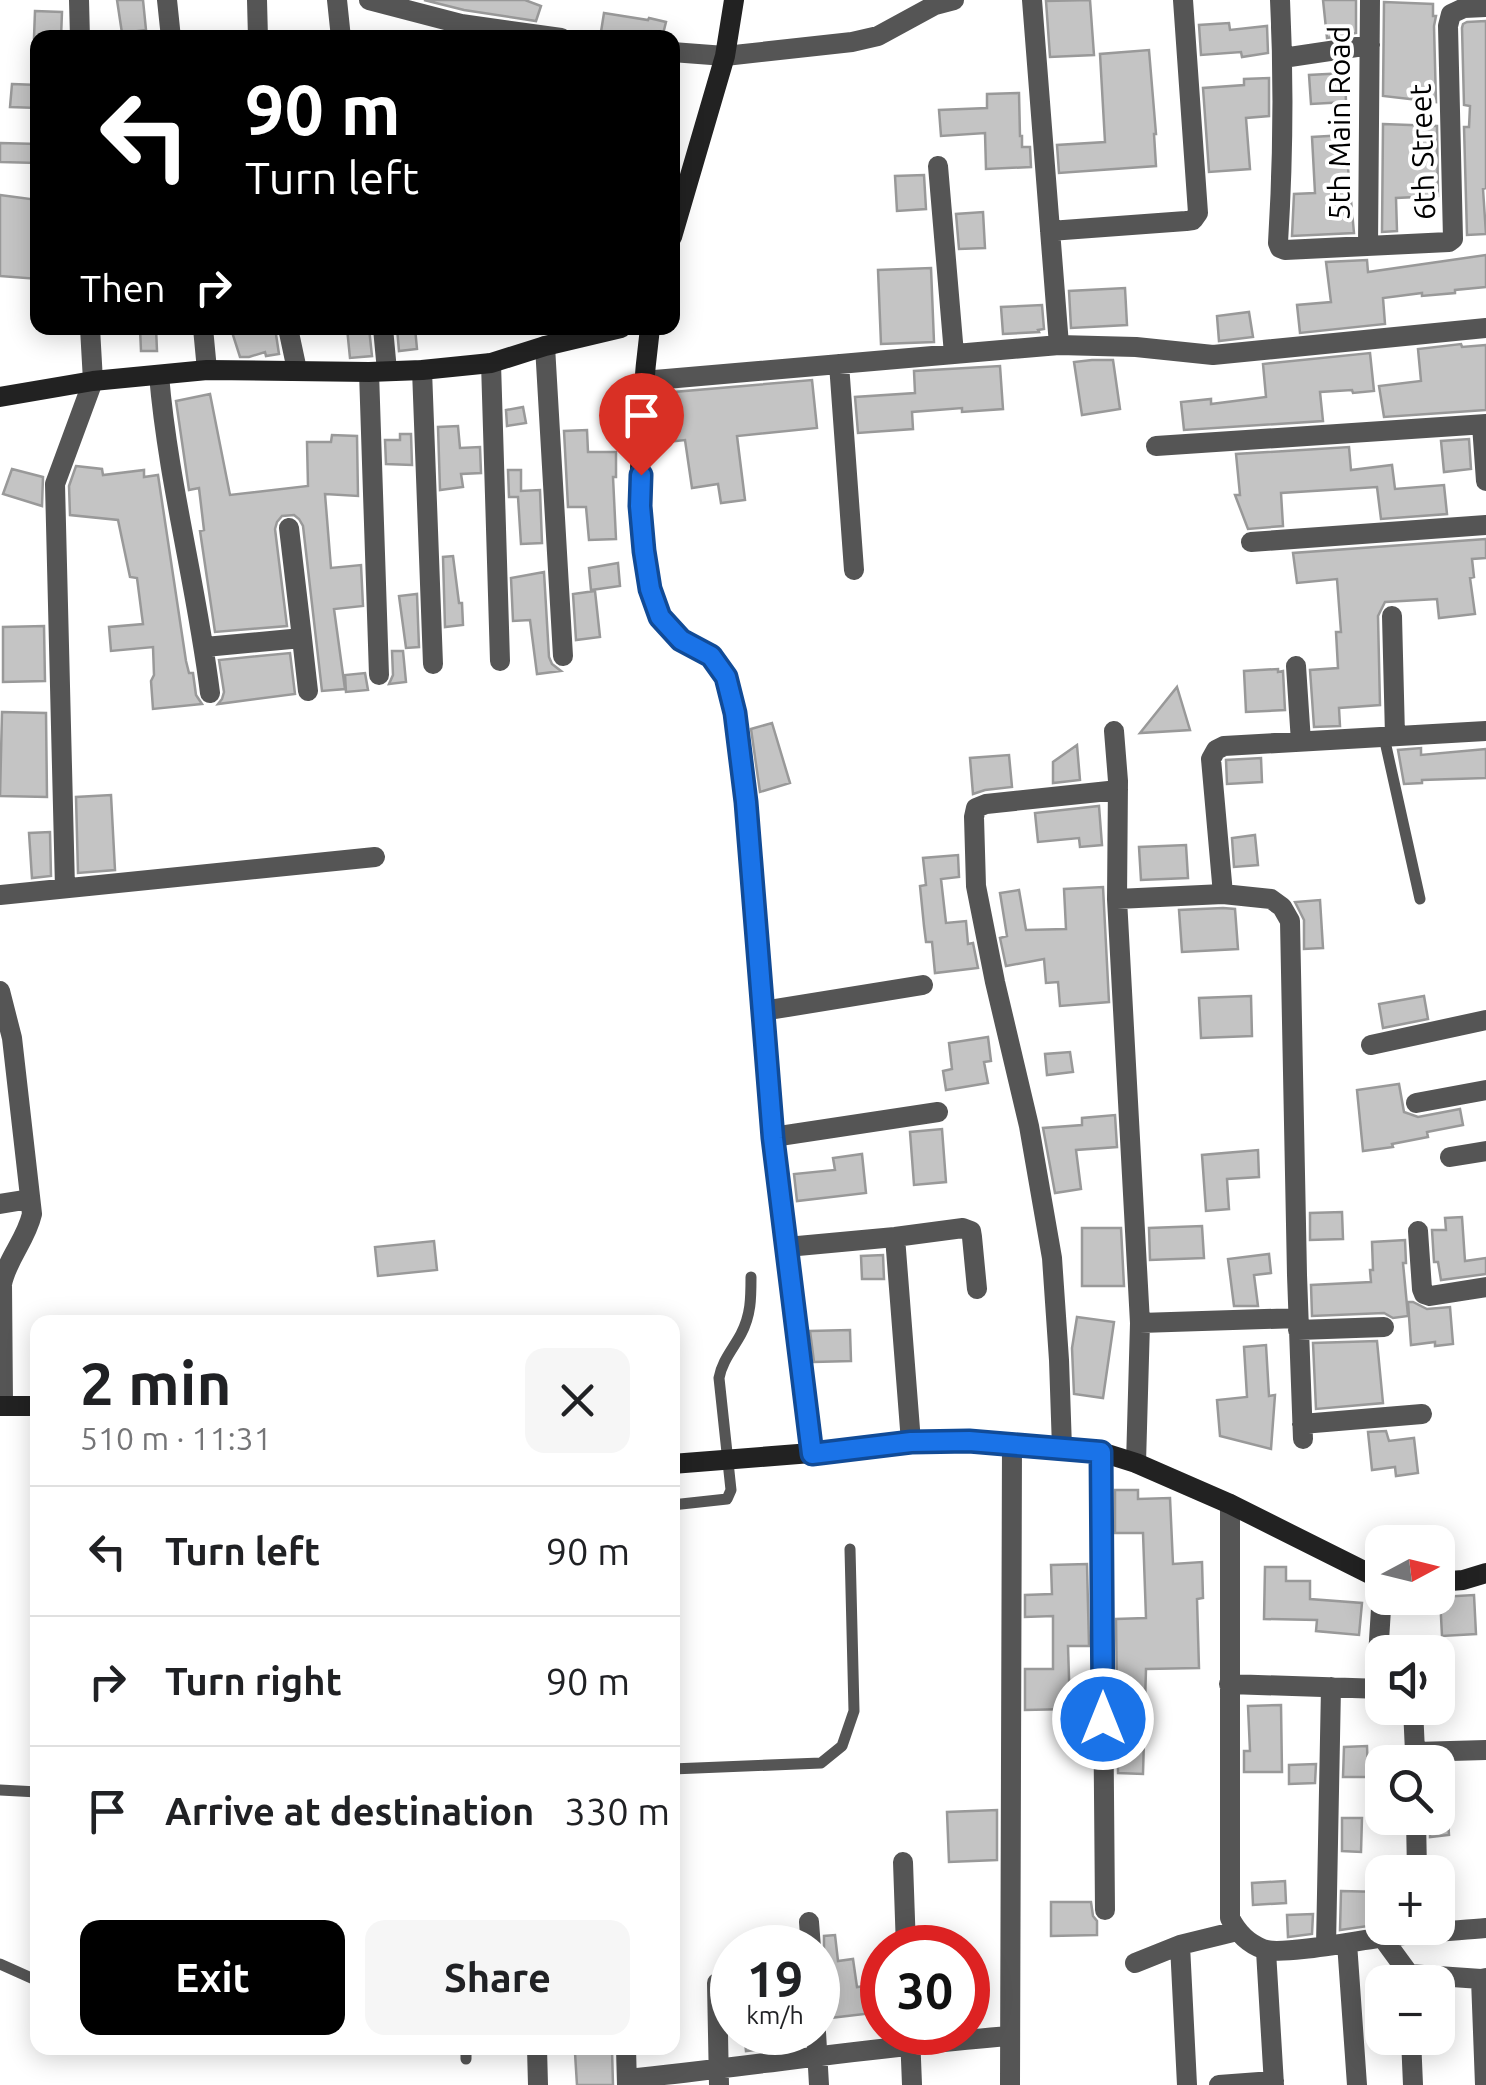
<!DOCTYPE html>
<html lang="en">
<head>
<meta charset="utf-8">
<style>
  body { margin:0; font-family:Ubuntu,sans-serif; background:#f6f6f6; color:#202124; height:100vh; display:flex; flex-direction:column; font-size:38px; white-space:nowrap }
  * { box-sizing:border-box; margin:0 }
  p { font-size:32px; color:#757577 }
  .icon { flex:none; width:55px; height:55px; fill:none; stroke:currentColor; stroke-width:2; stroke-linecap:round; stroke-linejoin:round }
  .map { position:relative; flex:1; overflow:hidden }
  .panel { position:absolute; left:30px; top:1315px; width:650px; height:740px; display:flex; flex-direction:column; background:#fff; border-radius:20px; box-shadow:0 5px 25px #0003 }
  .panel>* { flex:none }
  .banner { position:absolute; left:30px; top:30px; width:650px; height:305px; border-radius:20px; box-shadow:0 5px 25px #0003; background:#000; color:#fff; overflow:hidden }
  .needle { width:65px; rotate:83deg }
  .controls { position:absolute; left:1365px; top:1525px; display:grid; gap:20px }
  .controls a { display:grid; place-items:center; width:90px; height:90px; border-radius:20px; background:#fff; box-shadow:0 5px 25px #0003; font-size:50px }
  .speed { position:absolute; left:710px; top:1925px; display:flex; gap:20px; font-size:50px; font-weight:700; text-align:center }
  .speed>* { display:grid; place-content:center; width:130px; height:130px; border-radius:50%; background:#fff; box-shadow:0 5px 25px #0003; line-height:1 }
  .speed small { font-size:25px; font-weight:400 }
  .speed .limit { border:15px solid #d22; background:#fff; color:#111 }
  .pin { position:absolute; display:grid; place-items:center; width:85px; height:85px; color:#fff; margin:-102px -42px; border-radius:50% 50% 50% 0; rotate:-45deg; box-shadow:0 0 10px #0007 }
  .pin .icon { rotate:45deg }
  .me { position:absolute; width:110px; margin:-55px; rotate:0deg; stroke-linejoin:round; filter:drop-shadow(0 0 8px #0008) }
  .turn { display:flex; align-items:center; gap:35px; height:210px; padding:0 50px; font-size:45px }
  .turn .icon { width:130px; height:130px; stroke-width:2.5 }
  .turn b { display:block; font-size:70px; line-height:85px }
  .then { display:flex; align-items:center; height:95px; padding:0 50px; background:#0003; gap:20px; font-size:38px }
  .round { display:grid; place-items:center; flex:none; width:105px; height:105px; border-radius:20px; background:#f6f6f6 }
  .overview { display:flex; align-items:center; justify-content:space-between; height:170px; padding:0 50px }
  h1 { font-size:60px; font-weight:700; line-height:75px }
  .button { display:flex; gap:20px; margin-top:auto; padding:20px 50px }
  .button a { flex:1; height:115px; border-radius:20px; background:#000; color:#fff; font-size:40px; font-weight:700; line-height:115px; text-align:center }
  .button a+a { background:#f6f6f6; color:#202124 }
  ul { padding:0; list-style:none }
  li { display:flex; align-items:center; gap:30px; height:130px; padding:0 50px; border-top:2px solid #e0e0e0 }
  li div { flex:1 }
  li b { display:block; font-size:38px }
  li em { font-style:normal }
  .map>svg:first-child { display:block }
</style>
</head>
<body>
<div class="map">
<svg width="1486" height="2085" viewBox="0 0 1486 2085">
  <rect width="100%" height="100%" fill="#fff"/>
  <path fill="#c4c4c4" stroke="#999" stroke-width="2.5" d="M117,0H143L146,30L122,33Z
    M424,0H525L541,6L536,21L464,10Z
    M1090,0L1094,55L1050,57L1046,1Z
    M1323,0H1356V33L1327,38Z
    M1384,2L1433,4V16H1436L1434,26L1436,102L1383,96Z
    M35,11L62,12L61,38H34Z
    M604,13L648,20L649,18L666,22L662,38H600Z
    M1486,21V188L1483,189L1486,234L1467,235L1464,127H1469L1470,106L1464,105L1462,28L1463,24L1467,22Z
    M1229,23L1230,30L1267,26L1268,53L1242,57L1241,52L1201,55L1199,25Z
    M1149,50L1156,134H1154L1156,166L1059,173L1057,145L1105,142L1100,54Z
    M1345,73L1346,102L1311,104L1309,75Z
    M1269,78V116L1246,118L1250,169L1209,172L1203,88L1244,85V79Z
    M12,84L38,85V108L10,107Z
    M1019,93L1020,136H1022V147H1030L1031,167L986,169L985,133L941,136L939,110L987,108V94Z
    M1383,124L1437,126L1438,196L1396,198L1397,231L1382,232Z
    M1345,135L1354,233L1292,236L1294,194L1315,193L1312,137Z
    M0,143L38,144V163L0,162Z
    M924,175L926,209L897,211L895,176Z
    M0,195L38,200V279L0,276Z
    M983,212L985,248L959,249L956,214Z
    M1486,255V287L1455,290V293L1422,296V293L1383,298L1385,324L1300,333L1297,305L1331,302L1326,262L1367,260L1368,272Z
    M931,268L934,342L881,344L878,270Z
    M1125,288L1127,325L1071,328L1069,291Z
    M1042,305L1044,329L1038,330L1039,332L1003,334L1001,307Z
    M1249,312L1253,337L1219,341L1217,316Z
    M140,328H156L157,351H141Z
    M249,328L251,331L275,328L279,354L266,356L265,352L249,357H240L232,332Z
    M347,328H369L372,356L350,358Z
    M397,328H415L417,349L399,351Z
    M1461,344L1462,347L1486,345V410L1384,417L1379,386L1421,381L1418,349Z
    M1370,353L1374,391L1353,393L1352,390L1320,392L1323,421L1184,430L1181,402L1211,399V404L1266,397L1263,364Z
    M1092,360H1113L1120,409L1082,415L1074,362Z
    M1000,366L1003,409L962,412V408L912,412L913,429L858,433L855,397L915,393L914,371Z
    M812,380L817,428L737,436L745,500L721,503L718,484L692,488L685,440L666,442L662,393Z
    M210,394L230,495L308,486L307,442H331L332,435L357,436L358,496L325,494L331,568L361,565L363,606L334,609L345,689L322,691L303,526L299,519L294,515L282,516L277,522L275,529L287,626L215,632L200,531L204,530L199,488L189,490L176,401Z
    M523,407L526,423L507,426L506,410Z
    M458,426L460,448L480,447L481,473L461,474L463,487L440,490L438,427Z
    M587,430L588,452H616V477H613L616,539L589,540L586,507H568L564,431Z
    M400,434H411L412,465L386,464L385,440H400Z
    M1469,439L1471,469L1444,472L1441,441Z
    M1349,447L1351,470L1392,465L1395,489L1444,485L1447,514L1381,519L1377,487L1281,493L1283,526L1248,529L1235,495H1240L1236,454Z
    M76,466L102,469L103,475L144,470V477L158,475L186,661L189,673H193L196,695L202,704L153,709L151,681L154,675L153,647L111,651L109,627L143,624L137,578L130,577L118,520L70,515L69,486Z
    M12,469L43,477L42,506L3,494Z
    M508,470H521V491L540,490L542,543L521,544L518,497H509Z
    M1486,539V558L1472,559L1474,577L1470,578L1475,614L1439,618L1437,599L1385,602L1378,616L1380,705L1339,708L1340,726L1314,727L1310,670L1338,668L1336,632H1341L1337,579L1297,583L1293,553Z
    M453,556L459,603H462L463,625L445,627L443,557Z
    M618,563L620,586L591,590L589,568Z
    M544,572L549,657L552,664L561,671L537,674L530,620L513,621L511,578Z
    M595,591L600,637L576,640L573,594Z
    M417,594L419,647L406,648L399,596Z
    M44,626L45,681L3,682V627Z
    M392,651H403L406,682L389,684L393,675Z
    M290,653L295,694L218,704L222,699L224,692L219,660Z
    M1278,669V672L1283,671L1285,710L1246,712L1244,671Z
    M365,673L368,690L346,692L345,675Z
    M1177,687L1190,730L1140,733Z
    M2,712L46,713L47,797L0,796Z
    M772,723L790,783L760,792L751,729Z
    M1077,745L1080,780L1053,783V762Z
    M1421,748V755L1486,749V778L1422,780V783L1404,784L1398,750Z
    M1009,755L1012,787L985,790L973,794L970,758Z
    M1261,758L1262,782L1227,784L1226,760Z
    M111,795L115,870L78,873L76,797Z
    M1099,806L1102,845L1080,847L1079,838L1038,842L1035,813Z
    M50,832L51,876L32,878L29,833Z
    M1255,835L1258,865L1234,867L1232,838Z
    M1186,845L1188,878L1141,880L1139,847Z
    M958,855L959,877L941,879L946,923L966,921L968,944L973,943L978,968L935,973L932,942H926L924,926L920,886L926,885L923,858Z
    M1103,887L1109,1002L1060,1006L1058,982L1046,983L1044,959L1006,966L1000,938L1007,936L1000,893L1019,890L1026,930L1066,929L1064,889Z
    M1320,900L1323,948L1304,949V920L1295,902Z
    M1223,908L1235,909L1238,949L1182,952L1179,910Z
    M1251,996L1252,1036L1201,1038L1199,998Z
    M1424,996L1428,1019L1383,1028L1379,1004Z
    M988,1037L991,1061L984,1062L988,1083L946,1090L943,1071L952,1069L949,1043Z
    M1070,1052L1073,1072L1047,1075L1045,1054Z
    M1399,1084L1404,1112L1418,1117L1460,1109L1463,1125L1427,1132L1428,1137L1392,1144L1393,1147L1363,1151L1357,1090Z
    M1115,1115L1117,1147L1076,1150L1081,1189L1055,1193L1043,1128L1082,1125V1118Z
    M942,1129L946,1182L914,1185L910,1132Z
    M1258,1150L1259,1177L1227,1179L1229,1209L1206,1211L1202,1155Z
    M862,1154L866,1193L797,1201L794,1174L835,1170L833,1158Z
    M1342,1212L1343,1239L1310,1240V1213Z
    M1462,1217L1465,1261L1486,1258V1274L1441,1280L1438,1262H1434L1432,1230H1446L1445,1218Z
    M1202,1226L1204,1258L1150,1260L1149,1228Z
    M1082,1228H1121L1124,1286H1082Z
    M1405,1240L1406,1263H1403L1408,1316L1393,1318L1384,1313L1312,1316L1311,1285L1371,1282L1370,1270H1373L1372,1242Z
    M434,1241L437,1270L378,1276L375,1247Z
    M1269,1254L1271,1273L1254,1275L1258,1306H1234L1228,1259Z
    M883,1255L884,1279H862L861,1256Z
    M1408,1302H1413L1427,1309L1450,1307L1453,1344L1435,1346V1342L1411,1345Z
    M1077,1317L1114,1322L1103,1398L1074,1394L1072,1348Z
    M850,1330L851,1361L814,1362L810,1331Z
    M1377,1341L1383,1403L1316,1409L1313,1343Z
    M1266,1345L1269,1396L1275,1395L1271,1449L1220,1436L1217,1400L1247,1397L1244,1347Z
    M1386,1431L1389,1441L1414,1438L1418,1473L1396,1476L1395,1467L1372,1470L1368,1432Z
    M1115,1490H1138V1499L1170,1498L1173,1564L1202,1562L1203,1598L1197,1599L1199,1668L1146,1669L1143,1774L1118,1773L1116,1619L1146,1618L1143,1533H1115Z
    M1087,1564L1089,1646H1068L1070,1709L1025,1710V1669H1053V1616L1025,1617V1595L1052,1594L1051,1565Z
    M1265,1567H1286V1581H1310V1599L1362,1603L1359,1635L1316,1631L1317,1620L1264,1619Z
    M1474,1595L1476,1634L1442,1636L1440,1597Z
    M1281,1705L1282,1772H1244V1751H1250L1248,1706Z
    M1367,1746L1368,1777H1343L1344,1747Z
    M1316,1764L1315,1783L1289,1784V1765Z
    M997,1810V1860L949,1862L947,1812Z
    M1342,1818H1362L1361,1852L1342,1851Z
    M1448,1819L1449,1835L1430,1837V1821Z
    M1285,1881L1286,1903L1253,1905L1252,1883Z
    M1341,1891L1382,1892V1924L1340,1930Z
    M1051,1902H1091L1093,1916L1097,1921V1935L1051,1936Z
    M1313,1914L1312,1934L1288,1937L1287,1915Z
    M835,1935L838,1961L853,1959L857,1987L882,1984V2012L821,2019L818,1994V1960L824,1953V1936Z
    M744,2032H761L763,2049L746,2051Z
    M612,2050L613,2085H577L575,2053Z"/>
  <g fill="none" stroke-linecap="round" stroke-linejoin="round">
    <path stroke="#555" stroke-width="11" d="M1384,737L1420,899
      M672,1505L727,1499L731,1490L719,1378C722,1361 733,1349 741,1334C751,1315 751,1298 751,1277
      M672,1769L821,1763L842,1746L854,1711L850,1549
      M0,1790L38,1792
      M0,1964L38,1981
      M466,2059V2048"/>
    <path stroke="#555" stroke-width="20" d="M79,0L80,38
      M167,0L171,38
      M257,0L258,38
      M337,0L341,38
      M369,0L461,24L561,38
      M1032,0L1059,345
      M1280,0C1284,81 1283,162 1278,243L1280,248L1285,250L1449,242L1453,239L1448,26L1451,14L1464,8L1486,7
      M672,52L725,56L852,42L878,36L935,5L954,0
      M1283,58L1370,45
      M938,166L954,354
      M1050,231L1186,221L1193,220L1198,213L1183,0
      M1368,246L1370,0
      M203,328L207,370
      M288,328L297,370
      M383,328L387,371
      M545,346L563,656
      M491,363L500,661
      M839,364L854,570
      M422,370L433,664
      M369,372L379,675
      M159,375C168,482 197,587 210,693
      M643,381L1059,345L1136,347L1213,355L1486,328
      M1482,425L1486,481
      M1156,446L1486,424
      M1251,542L1486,525
      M1392,616L1395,736
      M302,638L308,691
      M205,647L302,638L289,528
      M1296,666L1301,742
      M1114,731L1118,781L1117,899L1140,1323L1136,1463
      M65,888L55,484L93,381L90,328
      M1223,894L1211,759L1216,750L1224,746L1486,731
      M0,895L375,857
      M1117,899L1223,894L1271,899L1282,907L1290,921L1297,1275L1303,1439
      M0,991L12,1038L32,1214C26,1240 7,1259 2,1284L3,1404
      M763,1011L923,985
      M1371,1045L1486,1020
      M1416,1103L1486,1090
      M773,1137L938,1112
      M1450,1157L1486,1151
      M0,1204L30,1199
      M1418,1231L1422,1289L1424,1294L1430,1296L1486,1287
      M895,1237L911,1442
      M787,1247L895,1237L963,1228L971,1231L972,1237L977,1289
      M1140,1323L1298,1318
      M1298,1330L1384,1327
      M1302,1424L1422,1414
      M1062,1448L1059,1360L1052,1258L1029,1126L995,982L976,886L974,817L976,808L986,804L1118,790
      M1101,1452L1105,1910
      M1230,1504V1918C1237,1932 1247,1943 1263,1949C1280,1956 1355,1941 1378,1938C1413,1933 1450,1931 1486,1928
      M1229,1684L1382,1689
      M1376,1688L1382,1593
      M1413,1708L1415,1752L1486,1750
      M1416,1818L1417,1872
      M903,1862L906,1948
      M809,1922L811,1948
      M1382,1937L1409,1974V1982
      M1347,1943L1357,2085
      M1180,1945L1187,2085
      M1326,1946L1331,1687
      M1266,1951L1274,2085
      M1135,1963L1180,1945L1237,1931
      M1409,1974L1481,1979
      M717,1983L719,2085
      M816,2032L819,2085
      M910,2034L912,2085
      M1411,2038L1413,2085
      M537,2048L538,2085
      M626,2048L627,2085
      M627,2079C754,2066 881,2046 1009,2036
      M1010,2085L1012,1444
      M1219,2085L1274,2081
      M1485,2085L1481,1979L1486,1978"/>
    <path stroke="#222" stroke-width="20" d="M672,237L725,56L734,0
      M650,328C642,391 627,567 662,619C667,626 676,636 683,641C691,647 702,649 710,655C727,669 732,695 735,716C758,855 758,998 773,1138C784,1243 799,1348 811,1453
      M0,397L93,381L207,370L369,372L422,370L491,363L545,346L621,328
      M0,1406H38
      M672,1464L811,1453L911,1442L969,1441L1101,1452L1136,1463L1230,1504L1382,1580
      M1438,1582L1463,1580L1486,1573"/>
  </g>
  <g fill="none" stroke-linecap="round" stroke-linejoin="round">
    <defs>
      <path id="route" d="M641,475L640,506L644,551L650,589L660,617L681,640L711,656L726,677L735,713L746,802L773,1138L812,1454L911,1442L969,1441L1101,1452L1103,1719"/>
    </defs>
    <use href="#route" stroke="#114b97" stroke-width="25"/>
    <use href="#route" stroke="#1a73e8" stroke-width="18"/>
  </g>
  <g text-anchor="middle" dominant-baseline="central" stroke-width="8" stroke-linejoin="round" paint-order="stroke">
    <g font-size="30" fill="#000" stroke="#fff">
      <text transform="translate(1339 123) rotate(-90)">5th Main Road</text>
      <text transform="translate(1422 152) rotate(-92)">6th Street</text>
    </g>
  </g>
</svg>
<div class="controls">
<a><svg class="needle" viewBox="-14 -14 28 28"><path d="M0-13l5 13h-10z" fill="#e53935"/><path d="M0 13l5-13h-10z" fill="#757577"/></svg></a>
<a><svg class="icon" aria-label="sound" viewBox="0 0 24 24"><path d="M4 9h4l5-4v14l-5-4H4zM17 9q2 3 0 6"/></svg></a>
<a><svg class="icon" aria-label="search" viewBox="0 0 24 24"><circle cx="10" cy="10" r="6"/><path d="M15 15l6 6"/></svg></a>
<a>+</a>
<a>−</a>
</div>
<div class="speed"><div>19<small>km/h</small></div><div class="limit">30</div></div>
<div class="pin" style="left:641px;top:475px;background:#d93025"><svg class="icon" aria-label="arrive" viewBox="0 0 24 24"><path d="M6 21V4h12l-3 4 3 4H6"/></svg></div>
<svg class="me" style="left:1103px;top:1719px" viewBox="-20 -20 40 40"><circle r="17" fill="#1a73e8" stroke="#fff" stroke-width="3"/><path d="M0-11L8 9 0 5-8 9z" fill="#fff"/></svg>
<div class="banner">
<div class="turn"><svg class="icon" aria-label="left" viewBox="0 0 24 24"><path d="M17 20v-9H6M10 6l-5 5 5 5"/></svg><div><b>90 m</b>Turn left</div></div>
<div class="then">Then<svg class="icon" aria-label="right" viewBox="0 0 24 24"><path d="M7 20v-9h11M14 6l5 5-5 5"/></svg></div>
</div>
<section class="panel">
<div class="overview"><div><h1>2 min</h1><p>510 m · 11:31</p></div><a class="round"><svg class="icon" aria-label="close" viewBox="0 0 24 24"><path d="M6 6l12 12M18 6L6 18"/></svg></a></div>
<ul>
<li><svg class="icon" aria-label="left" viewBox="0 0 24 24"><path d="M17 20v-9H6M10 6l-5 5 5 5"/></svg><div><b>Turn left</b></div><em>90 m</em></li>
<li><svg class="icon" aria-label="right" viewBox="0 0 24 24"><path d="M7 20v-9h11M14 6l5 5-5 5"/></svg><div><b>Turn right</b></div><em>90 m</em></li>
<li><svg class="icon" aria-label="arrive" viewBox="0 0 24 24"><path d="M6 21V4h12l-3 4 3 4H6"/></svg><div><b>Arrive at destination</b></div><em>330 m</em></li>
</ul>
<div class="button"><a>Exit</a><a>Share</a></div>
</section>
</div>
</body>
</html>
